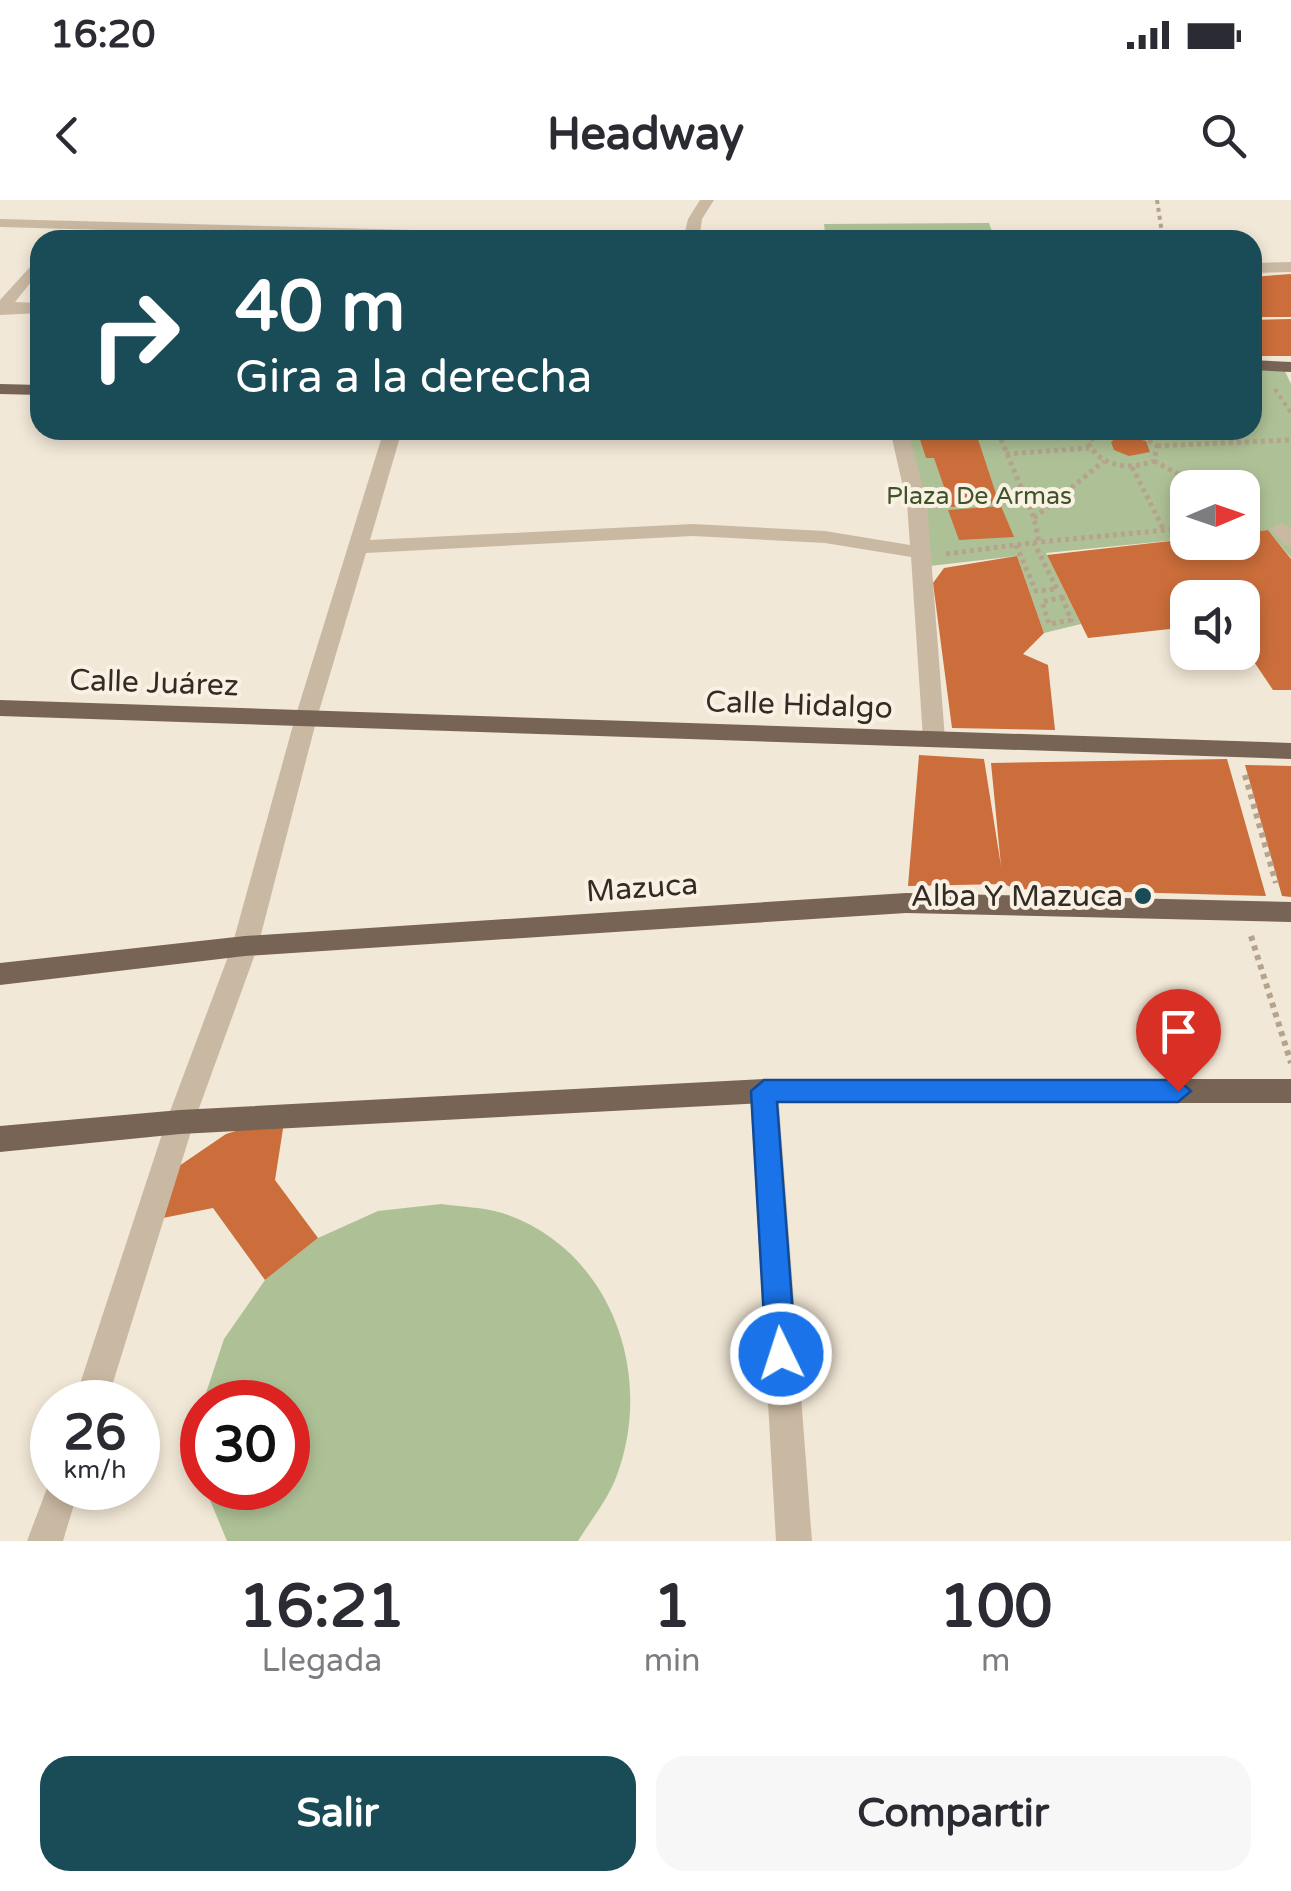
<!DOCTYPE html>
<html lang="es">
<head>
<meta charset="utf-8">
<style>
  body { margin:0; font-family:"Varela Round",sans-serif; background:#f7f7f7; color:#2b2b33; height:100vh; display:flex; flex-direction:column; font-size:38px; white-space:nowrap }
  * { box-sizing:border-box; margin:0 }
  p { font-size:32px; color:#7c7c81 }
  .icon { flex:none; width:55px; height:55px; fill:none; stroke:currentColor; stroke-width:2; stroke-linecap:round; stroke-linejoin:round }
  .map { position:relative; height:1341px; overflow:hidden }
  .side { display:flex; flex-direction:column; background:#fff; flex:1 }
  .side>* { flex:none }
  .top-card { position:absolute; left:30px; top:30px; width:1232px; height:210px; border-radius:30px; box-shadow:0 5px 15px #0003; background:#194c57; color:#fff; overflow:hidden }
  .needle { width:65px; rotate:88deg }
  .buttons { position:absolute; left:1170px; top:270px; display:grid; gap:20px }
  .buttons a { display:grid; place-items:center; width:90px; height:90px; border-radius:20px; background:#fff; box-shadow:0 5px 15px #0003; font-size:50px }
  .speed { position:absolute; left:30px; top:1180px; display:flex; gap:20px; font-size:50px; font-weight:700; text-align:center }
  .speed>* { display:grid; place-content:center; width:130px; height:130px; border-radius:50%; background:#fff; box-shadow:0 5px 15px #0003; line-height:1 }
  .speed small { font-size:25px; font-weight:400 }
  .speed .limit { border:15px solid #d22; background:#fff; color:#111 }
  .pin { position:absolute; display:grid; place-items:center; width:85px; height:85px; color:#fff; margin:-102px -42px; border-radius:50% 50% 50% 0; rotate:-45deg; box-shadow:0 0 10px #0007 }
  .pin .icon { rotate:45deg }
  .me { position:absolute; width:110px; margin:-55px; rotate:356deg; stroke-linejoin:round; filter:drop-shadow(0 0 8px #0008) }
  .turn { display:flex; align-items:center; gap:35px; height:210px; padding:0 40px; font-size:45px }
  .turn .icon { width:130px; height:130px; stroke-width:2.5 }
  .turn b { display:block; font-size:70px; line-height:85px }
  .eta { display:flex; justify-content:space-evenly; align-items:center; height:170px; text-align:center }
  .eta b { font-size:60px; font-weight:700; line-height:70px }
  .primary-button { display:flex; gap:20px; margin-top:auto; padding:20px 40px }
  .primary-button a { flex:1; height:115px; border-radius:30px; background:#194c57; color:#fff; font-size:40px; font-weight:700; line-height:115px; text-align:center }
  .primary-button a+a { background:#f7f7f7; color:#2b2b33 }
  .status { display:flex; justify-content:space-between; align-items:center; height:70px; padding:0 50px; background:#fff; direction:ltr }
  .status svg { height:28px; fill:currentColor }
  header { display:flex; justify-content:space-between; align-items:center; height:130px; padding:0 40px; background:#fff; font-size:45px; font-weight:700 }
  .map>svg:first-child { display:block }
</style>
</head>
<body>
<div class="status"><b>16:20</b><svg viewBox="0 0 49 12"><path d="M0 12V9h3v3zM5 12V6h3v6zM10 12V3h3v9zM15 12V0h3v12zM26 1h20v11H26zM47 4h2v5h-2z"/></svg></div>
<header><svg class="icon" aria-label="back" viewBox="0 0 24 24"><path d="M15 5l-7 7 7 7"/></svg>Headway<svg class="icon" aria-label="search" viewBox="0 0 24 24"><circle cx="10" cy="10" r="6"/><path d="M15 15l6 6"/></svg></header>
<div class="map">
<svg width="1291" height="1341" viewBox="0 0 1291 1341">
  <rect width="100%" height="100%" fill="#f2e8d7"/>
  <path fill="#aec196" d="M989,23L995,40H826L824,24Z
    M1253,166L1283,167L1291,184V358L1268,330L1243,333L1242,288H1188L1187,339L1046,353L1081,424L1044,433L1017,356L921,367L898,230H1252Z
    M441,1004C461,1007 483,1007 502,1013C610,1048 655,1173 617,1275C609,1298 591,1320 578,1341H227L205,1288H288V1202H203L224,1139L265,1080L318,1038L378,1011Z"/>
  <path fill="#cb6e3b" d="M1291,74V117H1252V77Z
    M1291,119V156H1252V120Z
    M917,230H975L999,303L951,307L934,258H926Z
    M1120,235L1146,241L1150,252L1129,256L1114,250L1111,242Z
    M1001,306L1014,337L959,340L948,310Z
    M1268,330L1291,359V490H1273L1242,444V398H1188V427L1088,438L1047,355L1188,339L1242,342V333Z
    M1017,356L1044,433L1023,454L1048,465L1055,530L952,528L933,383L944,368Z
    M919,555L984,559L1001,666L991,563L1227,559L1266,696L1015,689L1004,684L908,686Z
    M1245,565L1291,566V697L1282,696Z
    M285,916L275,980L318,1038L265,1080L213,1008L148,1021L179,966L226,934Z"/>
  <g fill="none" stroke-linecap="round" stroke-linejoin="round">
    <path stroke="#b5a38d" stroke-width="4" stroke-dasharray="4 4" stroke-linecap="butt" d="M1157,0L1163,40
      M1275,189L1291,213
      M997,230L999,235
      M1130,230L1138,235
      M1097,235L1102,230"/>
    <path stroke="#b5a38d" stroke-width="5" stroke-dasharray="4 4" stroke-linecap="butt" d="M998,232L1034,318L1039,342L1188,328
      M1099,232L1088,243C1102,268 1129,270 1154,261L1157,246L1134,232
      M1157,246L1291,240
      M1006,254L1089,248
      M1154,261L1204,288
      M1132,267L1164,330
      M1242,308L1259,316
      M1034,318L1104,261
      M1016,345L1036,391L1057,389L1034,343
      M946,354L1038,342
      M1062,397L1071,420L1049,424L1042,402Z"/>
    <path stroke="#b5a38d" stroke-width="6" stroke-dasharray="5 5" stroke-linecap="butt" d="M1245,575L1276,683
      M1251,736L1291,863"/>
    <path fill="#cab9a2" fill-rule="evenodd" d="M700,0H714L702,19L699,40H683L688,19Z
      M0,19L413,30L462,40L0,27Z
      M40,56V71L15,102L40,103V113L0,115V100Z
      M1291,62V72L1252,73V63Z
      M384,230H402L370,340L693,324L825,331L910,345L907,304L890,230H908L927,304L945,539L934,547L923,539L911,357L825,343L693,336L366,353L317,518L258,746L194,922L107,1202H74L166,922L232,746L295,518Z
      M1281,323L1291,328V346L1284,344L1271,329Z
      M764,879L774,883L778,891L812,1341H776L750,891L754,883Z
      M52,1275V1288H79L63,1341H27Z"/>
    <path fill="#776455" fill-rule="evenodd" d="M1252,160L1291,162V172L1252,170Z
      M0,184L40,185V195L0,194Z
      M0,500L1291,543V559L0,516Z
      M906,693L1291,702V722L906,713L245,756L0,785V763L245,736Z
      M764,879H1291V903H764L180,934L0,952V926L180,910Z"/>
  </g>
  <path fill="#1a73e8" stroke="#114b97" stroke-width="2.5" d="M764,880H1178L1191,891L1178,902H777L796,1154L792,1164L781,1168L771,1164L766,1154L751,891Z"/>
  <circle fill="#194c57" stroke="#f9f1e3" stroke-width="4" cx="1143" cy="696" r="10"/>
  <g text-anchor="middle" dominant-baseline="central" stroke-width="8" stroke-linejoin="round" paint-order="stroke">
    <g font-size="25" fill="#3f5328" stroke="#f9f1e3">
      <text x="979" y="296">Plaza De Armas</text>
    </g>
    <g font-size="30" fill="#342b25" stroke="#f9f1e3">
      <text transform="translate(154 483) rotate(2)">Calle Juárez</text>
      <text transform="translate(799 505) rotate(2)">Calle Hidalgo</text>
      <text transform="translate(642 688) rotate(-4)">Mazuca</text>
    </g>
    <g font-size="30" fill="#342b25" stroke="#f9f1e3" text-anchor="end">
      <text x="1123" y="696">Alba Y Mazuca</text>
    </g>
  </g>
</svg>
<div class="buttons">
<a><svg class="needle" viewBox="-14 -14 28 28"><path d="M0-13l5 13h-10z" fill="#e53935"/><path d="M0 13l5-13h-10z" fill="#7c7c81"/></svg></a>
<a><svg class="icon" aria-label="sound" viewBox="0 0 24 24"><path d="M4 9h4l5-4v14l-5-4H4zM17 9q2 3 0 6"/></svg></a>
</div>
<div class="speed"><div>26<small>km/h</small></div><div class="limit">30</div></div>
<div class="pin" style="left:1178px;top:891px;background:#d93025"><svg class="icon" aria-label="arrive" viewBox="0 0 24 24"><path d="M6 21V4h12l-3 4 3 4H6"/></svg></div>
<svg class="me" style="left:781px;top:1154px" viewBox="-20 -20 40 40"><circle r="17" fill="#1a73e8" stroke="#fff" stroke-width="3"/><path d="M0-11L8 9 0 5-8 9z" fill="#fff"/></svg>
<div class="top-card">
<div class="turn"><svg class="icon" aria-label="right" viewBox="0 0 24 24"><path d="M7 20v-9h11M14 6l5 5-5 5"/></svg><div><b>40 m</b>Gira a la derecha</div></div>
</div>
</div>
<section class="side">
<div class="eta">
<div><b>16:21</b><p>Llegada</p></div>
<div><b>1</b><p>min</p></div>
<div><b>100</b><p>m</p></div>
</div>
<div class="primary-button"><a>Salir</a><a>Compartir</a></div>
</section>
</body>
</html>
